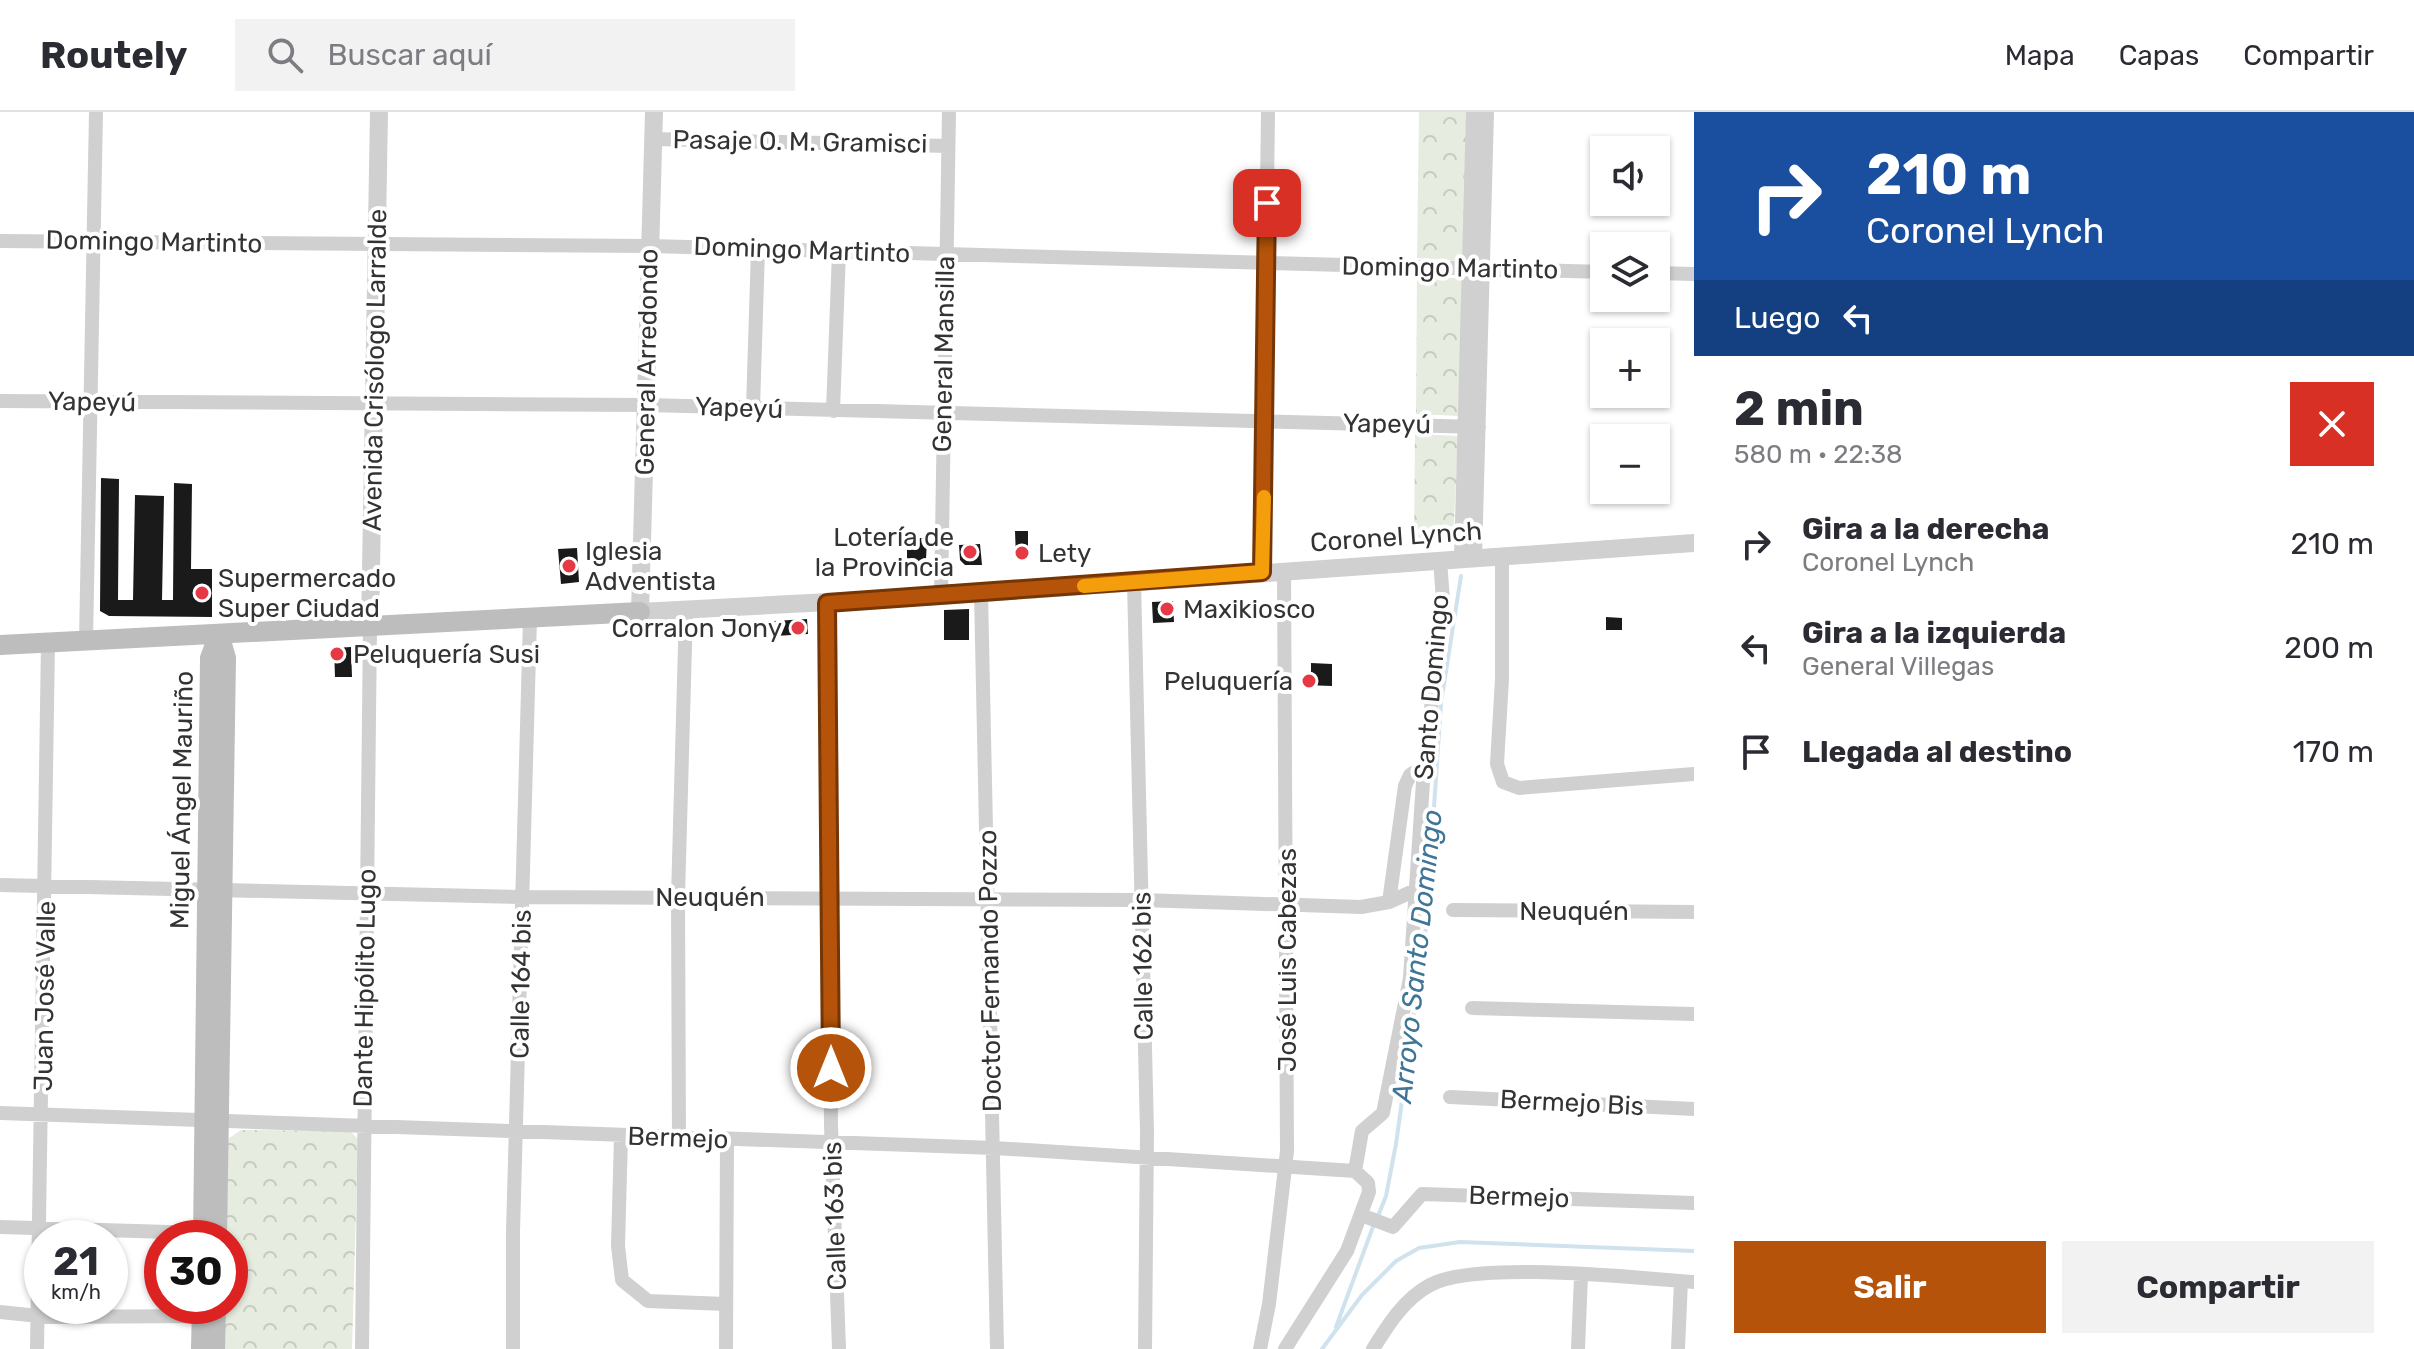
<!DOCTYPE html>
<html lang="es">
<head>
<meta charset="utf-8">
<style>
  body { margin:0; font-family:Rubik,sans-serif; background:#f2f2f3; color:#2b2b33; height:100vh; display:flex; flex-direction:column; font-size:30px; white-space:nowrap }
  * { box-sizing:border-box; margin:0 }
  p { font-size:26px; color:#7c7c81 }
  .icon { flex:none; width:44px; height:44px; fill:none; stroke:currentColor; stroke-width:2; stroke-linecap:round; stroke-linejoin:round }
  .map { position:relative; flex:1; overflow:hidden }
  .details { display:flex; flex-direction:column; background:#fff; width:720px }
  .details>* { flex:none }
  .top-card { background:#1a4fa0; color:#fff; overflow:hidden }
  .controls { position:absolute; left:1590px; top:24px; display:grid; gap:16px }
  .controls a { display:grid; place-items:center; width:80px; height:80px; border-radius:0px; background:#fff; box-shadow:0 2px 6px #0004; font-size:40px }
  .speed { position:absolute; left:24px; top:1108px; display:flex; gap:16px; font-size:40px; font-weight:700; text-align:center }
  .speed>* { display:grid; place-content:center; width:104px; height:104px; border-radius:50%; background:#fff; box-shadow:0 2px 6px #0004; line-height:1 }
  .speed small { font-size:20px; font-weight:400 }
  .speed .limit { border:12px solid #d22; background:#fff; color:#111 }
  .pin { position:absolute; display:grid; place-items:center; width:68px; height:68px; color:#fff; margin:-34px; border-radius:16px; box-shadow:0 4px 12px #0006 }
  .me { position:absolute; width:88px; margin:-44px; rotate:0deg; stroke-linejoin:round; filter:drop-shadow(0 0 6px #0008) }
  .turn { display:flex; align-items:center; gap:28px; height:168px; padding:0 40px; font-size:36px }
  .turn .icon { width:104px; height:104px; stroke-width:2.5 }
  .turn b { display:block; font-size:56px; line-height:68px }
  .then { display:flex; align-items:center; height:76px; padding:0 40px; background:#0003; gap:16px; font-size:30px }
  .round { display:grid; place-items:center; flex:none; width:84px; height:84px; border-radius:0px; background:#f2f2f3 }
  .overview { display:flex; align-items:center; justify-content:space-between; height:136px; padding:0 40px }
  h1 { font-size:48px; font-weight:700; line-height:60px }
  .primary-button { display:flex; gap:16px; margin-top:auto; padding:16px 40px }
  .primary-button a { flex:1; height:92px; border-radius:0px; background:#b45309; color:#fff; font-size:32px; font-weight:700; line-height:92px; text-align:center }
  .primary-button a+a { background:#f2f2f3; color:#2b2b33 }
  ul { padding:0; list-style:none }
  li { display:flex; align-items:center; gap:24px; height:104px; padding:0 40px }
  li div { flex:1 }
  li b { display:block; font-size:30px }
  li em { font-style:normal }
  header { display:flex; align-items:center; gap:48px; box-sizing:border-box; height:112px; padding:0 40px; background:#fff; border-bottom:2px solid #e1e1e2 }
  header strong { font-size:38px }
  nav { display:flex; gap:44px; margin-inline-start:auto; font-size:28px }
  .search { width:560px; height:72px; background:#f2f2f3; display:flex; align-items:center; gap:20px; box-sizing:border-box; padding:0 28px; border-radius:0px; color:#7c7c81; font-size:30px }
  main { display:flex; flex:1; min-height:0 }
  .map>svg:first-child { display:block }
</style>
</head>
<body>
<header>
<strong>Routely</strong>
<div class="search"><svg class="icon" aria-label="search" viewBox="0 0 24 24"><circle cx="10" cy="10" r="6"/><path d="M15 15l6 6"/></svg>Buscar aquí</div>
<nav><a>Mapa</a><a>Capas</a><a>Compartir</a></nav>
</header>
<main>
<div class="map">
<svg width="1694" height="1237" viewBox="0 0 1694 1237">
  <defs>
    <pattern id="forest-crowns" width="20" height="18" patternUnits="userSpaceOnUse" patternTransform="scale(2)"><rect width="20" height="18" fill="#e6ecdf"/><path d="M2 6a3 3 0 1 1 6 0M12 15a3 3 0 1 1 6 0" fill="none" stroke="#c6cbc0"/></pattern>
  </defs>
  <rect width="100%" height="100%" fill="#fff"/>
  <path fill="url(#forest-crowns)" d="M1419,0H1468L1463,149L1417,146Z
    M1417,166H1463L1458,304L1416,302Z
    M1415,322L1458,324L1453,431L1414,434Z
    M241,1018L350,1019L358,1027L352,1237H223L224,1194H230V1126H226L228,1027Z"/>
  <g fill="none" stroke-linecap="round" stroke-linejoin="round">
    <path stroke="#cfe2ee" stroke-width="4" d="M1378,1104L1386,1084L1396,1032L1426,815L1441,591L1461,464
      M1336,1215L1374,1112
      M1322,1237L1362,1183L1396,1149L1419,1136L1460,1130L1694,1139"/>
  </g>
  <path fill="#1a1a1a" d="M101,366L119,367L118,488H133L135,383L164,384L162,488H173L174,371L192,372L191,457H212V505L109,504L100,499Z
    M1015,419H1028V445L1016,446Z
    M907,426H927L926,448L919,454H907Z
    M980,432L982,453H965L960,448L959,433Z
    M577,436L579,470L561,472L558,437Z
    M1173,489L1174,510L1153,511L1152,490Z
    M969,497V528H944V498Z
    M1606,505L1622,506V518H1606Z
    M807,507L808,522L775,524L774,509Z
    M351,535L352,565H335L334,536Z
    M1311,551L1332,552V574L1304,573V564L1311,565Z"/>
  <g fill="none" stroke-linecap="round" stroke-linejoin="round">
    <path stroke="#d0d0d0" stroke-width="14" d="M653,27L948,34
      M0,129L650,134L1604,160
      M1656,161L1694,162
      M0,289L647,293L1479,315
      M753,296L758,137
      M833,299L839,140
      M1502,444V567L1497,652L1503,670L1519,676L1694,662
      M1475,446L1487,0
      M1461,447L1473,0
      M1262,460L1268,0
      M1134,470L1147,1020L1145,1237
      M981,481L997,1237
      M941,484L949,0
      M827,491L831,1013L839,1237
      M86,529L96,0
      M0,773L523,785L1141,788L1361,795L1389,790L1418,777
      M1389,790L1405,674L1410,663L1425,653
      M1453,798L1694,800
      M1472,896L1694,902
      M1450,985L1694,997
      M0,1001L995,1036L1355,1059
      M621,1024L618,1134L622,1168L648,1189L726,1192
      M679,1027L678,785L686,498
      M1355,1059L1362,1019L1383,1001L1410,866L1423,670L1443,488L1440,448
      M1361,1103L1393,1115L1422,1082L1694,1091
      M0,1115L203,1121
      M0,1200L48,1205L202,1204
      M37,1237L48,531
      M362,1237L370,515
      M513,1237V1120L530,506
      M726,1237L727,1029
      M1260,1237L1269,1192L1287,1039L1284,458
      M1285,1237L1347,1139L1369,1080L1368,1071L1355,1059
      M1373,1237C1388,1213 1404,1187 1430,1173C1476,1148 1636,1166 1694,1170
      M1578,1237L1581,1164
      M1678,1237L1681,1169"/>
    <path stroke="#d0d0d0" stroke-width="18" d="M654,0L640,500L941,484L1694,431
      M370,515L379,0"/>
    <path stroke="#bdbdbd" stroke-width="20" d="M0,533L640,500
      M203,1126L210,546L219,522
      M217,1126L226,546L219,522
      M201,1237L202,1194
      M215,1237L216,1194"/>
  </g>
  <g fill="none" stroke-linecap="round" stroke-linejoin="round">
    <defs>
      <path id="route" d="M831,956L827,491L1262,460L1267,91"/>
    </defs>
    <use href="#route" stroke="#753606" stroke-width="20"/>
    <use href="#route" stroke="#b45309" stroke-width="14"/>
    <path stroke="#f59e0b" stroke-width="14" d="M1084,474L1262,460L1264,385"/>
  </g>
  <g fill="#e63946" stroke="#fff" stroke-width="3">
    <circle cx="970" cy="440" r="8"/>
    <circle cx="1022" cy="441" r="8"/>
    <circle cx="569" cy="454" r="8"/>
    <circle cx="202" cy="481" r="8"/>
    <circle cx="1167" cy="497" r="8"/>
    <circle cx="798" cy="516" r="8"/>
    <circle cx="337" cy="542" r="8"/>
    <circle cx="1309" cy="569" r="8"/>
  </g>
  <g text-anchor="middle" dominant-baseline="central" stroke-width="8" stroke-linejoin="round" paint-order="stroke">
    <g font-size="26" fill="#333" stroke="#fff">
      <text transform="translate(800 30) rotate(1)">Pasaje O. M. Gramisci</text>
      <text transform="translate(154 130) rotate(1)">Domingo Martinto</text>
      <text transform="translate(802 138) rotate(2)">Domingo Martinto</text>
      <text transform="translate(1450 156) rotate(1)">Domingo Martinto</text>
      <text transform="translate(944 242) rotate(-89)">General Mansilla</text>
      <text transform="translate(647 250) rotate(-89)">General Arredondo</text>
      <text transform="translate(375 258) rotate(-89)">Avenida Crisólogo Larralde</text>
      <text transform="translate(92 290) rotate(1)">Yapeyú</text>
      <text transform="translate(739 296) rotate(2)">Yapeyú</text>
      <text transform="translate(1387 312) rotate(1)">Yapeyú</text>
      <text transform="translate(1396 425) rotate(-4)">Coronel Lynch</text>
      <text transform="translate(1432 575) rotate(-85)">Santo Domingo</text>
      <text transform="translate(182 688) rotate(-89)">Miguel Ángel Mauriño</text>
      <text x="710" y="785">Neuquén</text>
      <text x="1574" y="799">Neuquén</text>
      <text transform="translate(1287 848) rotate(-90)">José Luis Cabezas</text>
      <text transform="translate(1143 854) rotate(-91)">Calle 162 bis</text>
      <text transform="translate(990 859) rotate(-91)">Doctor Fernando Pozzo</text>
      <text transform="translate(521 872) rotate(-89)">Calle 164 bis</text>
      <text transform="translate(365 876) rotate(-89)">Dante Hipólito Lugo</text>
      <text transform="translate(45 884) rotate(-89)">Juan José Valle</text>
      <text transform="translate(1572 991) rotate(3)">Bermejo Bis</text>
      <text transform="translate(678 1026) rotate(2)">Bermejo</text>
      <text transform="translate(1519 1085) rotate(2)">Bermejo</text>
      <text transform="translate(835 1104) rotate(-92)">Calle 163 bis</text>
    </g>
    <g font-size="26" fill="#333" stroke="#fff" text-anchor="start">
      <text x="954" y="425" text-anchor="end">Lotería de<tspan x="954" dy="30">la Provincia</tspan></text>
      <text x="585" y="439">Iglesia<tspan x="585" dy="30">Adventista</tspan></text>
      <text x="1038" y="441">Lety</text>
      <text x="218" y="466">Supermercado<tspan x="218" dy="30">Super Ciudad</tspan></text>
      <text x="1183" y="497">Maxikiosco</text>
      <text x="782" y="516" text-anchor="end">Corralon Jony</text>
      <text x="353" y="542">Peluquería Susi</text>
      <text x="1293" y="569" text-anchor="end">Peluquería</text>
    </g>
    <g font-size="28" font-style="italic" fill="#3f7597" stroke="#fff">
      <text transform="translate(1417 844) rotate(-84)">Arroyo Santo Domingo</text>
    </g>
  </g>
</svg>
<div class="controls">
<a><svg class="icon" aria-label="sound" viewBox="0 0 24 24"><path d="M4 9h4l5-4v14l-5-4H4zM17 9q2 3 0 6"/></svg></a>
<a><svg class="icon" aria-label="layers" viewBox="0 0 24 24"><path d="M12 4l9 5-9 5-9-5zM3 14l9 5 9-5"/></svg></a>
<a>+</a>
<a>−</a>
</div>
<div class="speed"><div>21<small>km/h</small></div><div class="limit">30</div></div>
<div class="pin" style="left:1267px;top:91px;background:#d93025"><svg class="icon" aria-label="arrive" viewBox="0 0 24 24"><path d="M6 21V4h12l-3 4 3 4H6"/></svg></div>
<svg class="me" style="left:831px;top:956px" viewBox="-20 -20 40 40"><circle r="17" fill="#b45309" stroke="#fff" stroke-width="3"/><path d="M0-11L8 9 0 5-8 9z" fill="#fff"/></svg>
</div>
<section class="details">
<div class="top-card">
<div class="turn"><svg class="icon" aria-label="right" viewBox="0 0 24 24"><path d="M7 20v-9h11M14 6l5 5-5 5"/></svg><div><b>210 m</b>Coronel Lynch</div></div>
<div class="then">Luego<svg class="icon" aria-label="left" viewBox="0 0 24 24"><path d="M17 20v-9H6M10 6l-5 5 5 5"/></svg></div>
</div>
<div class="overview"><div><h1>2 min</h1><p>580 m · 22:38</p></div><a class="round" style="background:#d93025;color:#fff"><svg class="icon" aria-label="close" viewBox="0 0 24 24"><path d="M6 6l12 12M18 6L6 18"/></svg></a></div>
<ul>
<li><svg class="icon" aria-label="right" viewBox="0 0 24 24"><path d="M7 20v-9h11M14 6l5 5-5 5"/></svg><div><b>Gira a la derecha</b><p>Coronel Lynch</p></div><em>210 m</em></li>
<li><svg class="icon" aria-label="left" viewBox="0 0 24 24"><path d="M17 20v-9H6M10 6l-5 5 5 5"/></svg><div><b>Gira a la izquierda</b><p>General Villegas</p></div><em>200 m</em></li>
<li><svg class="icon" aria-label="arrive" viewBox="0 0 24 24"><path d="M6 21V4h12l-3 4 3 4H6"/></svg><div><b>Llegada al destino</b></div><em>170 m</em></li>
</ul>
<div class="primary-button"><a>Salir</a><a>Compartir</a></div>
</section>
</main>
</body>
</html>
